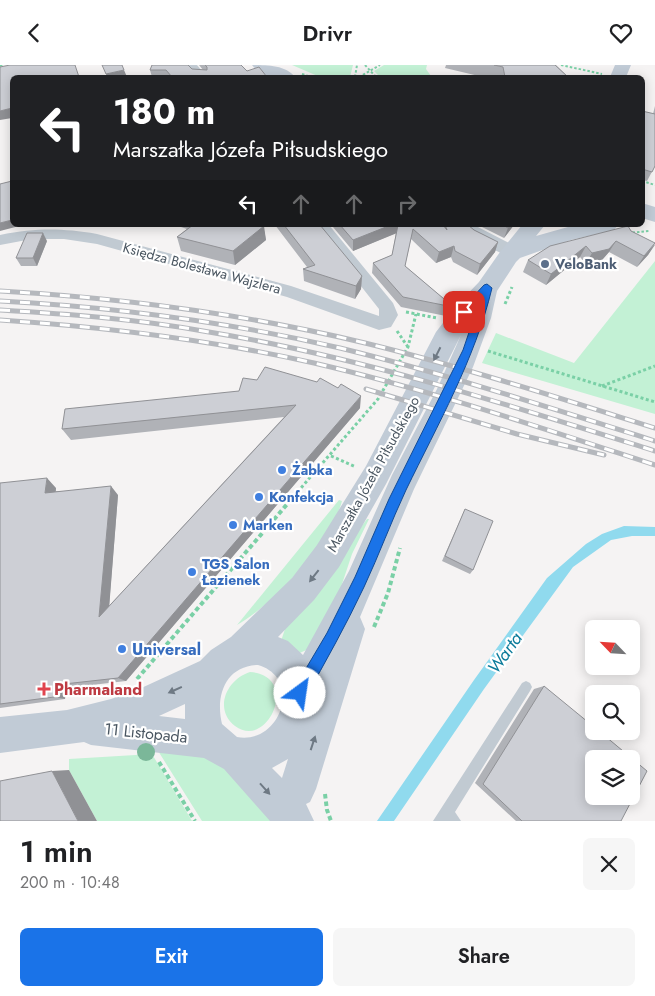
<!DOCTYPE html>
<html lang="en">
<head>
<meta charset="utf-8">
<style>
  body { margin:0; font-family:Jost,sans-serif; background:#f6f6f6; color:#202124; height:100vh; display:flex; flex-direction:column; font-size:19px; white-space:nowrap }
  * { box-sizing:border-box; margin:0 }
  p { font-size:16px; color:#757577 }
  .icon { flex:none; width:28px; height:28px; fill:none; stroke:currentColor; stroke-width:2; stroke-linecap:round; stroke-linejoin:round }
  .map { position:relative; height:756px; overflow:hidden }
  .side { display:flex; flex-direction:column; background:#fff; flex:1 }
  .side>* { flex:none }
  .banner { position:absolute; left:10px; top:10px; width:635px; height:152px; border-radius:8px; box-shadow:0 2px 12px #0003; background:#202124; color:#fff; overflow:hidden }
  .needle { width:32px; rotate:295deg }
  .controls { position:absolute; left:585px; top:555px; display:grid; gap:10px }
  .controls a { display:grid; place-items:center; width:55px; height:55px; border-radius:8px; background:#fff; box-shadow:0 2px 12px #0003; font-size:25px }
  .pin { position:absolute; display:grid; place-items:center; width:42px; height:42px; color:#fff; margin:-21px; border-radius:10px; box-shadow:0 2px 8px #0006 }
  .me { position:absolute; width:55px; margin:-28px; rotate:31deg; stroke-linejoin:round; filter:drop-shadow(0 0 4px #0008) }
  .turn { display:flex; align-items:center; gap:18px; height:105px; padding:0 20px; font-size:22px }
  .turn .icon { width:65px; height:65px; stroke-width:2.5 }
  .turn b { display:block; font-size:35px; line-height:42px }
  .lanes { display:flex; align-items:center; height:48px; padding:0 20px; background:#0003; justify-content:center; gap:25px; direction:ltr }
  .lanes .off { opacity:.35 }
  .round { display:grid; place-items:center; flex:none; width:52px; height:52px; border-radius:8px; background:#f6f6f6 }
  .overview { display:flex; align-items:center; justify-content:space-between; height:85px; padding:0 20px }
  h1 { font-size:30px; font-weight:600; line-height:38px }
  .cta { display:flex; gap:10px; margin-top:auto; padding:10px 20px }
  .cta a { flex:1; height:58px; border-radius:8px; background:#1a73e8; color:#fff; font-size:20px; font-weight:600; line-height:58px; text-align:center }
  .cta a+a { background:#f6f6f6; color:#202124 }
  header { display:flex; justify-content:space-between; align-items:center; height:65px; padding:0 20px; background:#fff; font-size:22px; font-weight:600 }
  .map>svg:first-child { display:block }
</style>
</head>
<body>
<header><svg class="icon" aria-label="back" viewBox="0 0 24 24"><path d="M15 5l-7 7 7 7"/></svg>Drivr<svg class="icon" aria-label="heart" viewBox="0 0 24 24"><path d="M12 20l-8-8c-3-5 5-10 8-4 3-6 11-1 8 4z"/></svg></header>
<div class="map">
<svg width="655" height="756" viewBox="0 0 655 756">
  <rect width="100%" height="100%" fill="#f5f3f3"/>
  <path fill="#c3f1d5" d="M292,0H353L350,12H320Z
    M384,0H427L426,4L431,11L423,12H380L374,6Z
    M655,196V349L482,298L496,268L574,298Z
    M339,435L342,436C331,477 273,540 237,560Z
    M367,454H369L352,489L336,537L311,583L295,590L280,579L285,564Z
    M250,607C301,610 268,686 235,661C213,644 227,614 250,607Z
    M155,681L195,688L225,702L273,756H202Z
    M152,689L192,756H97L69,705V694Z"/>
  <path fill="#90daee" d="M624,461L655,462V471H632L611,475L573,502L484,624L394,756H377L474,615L547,513L586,479L602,469Z"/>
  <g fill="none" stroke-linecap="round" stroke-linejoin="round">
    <path stroke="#7ad0a6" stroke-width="2" stroke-dasharray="2.5 2" stroke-linecap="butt" d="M365,0L376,12
      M561,0L602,9
      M0,1L4,0
      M302,9L311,12
      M355,12L357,0
      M359,12L380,0
      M642,116L655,120
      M628,168L649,166"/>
    <path stroke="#7ad0a6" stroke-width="3" stroke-dasharray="3 2.5" stroke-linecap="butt" d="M505,239L512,222
      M406,247L437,253
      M397,266L408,282
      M488,286L655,337
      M602,321L655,301
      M331,391L356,402
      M294,431L378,334L408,282L416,249"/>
    <path stroke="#7ad0a6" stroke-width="4" stroke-dasharray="4.5 3" stroke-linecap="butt" d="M374,562L388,528L400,483
      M137,614L295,430
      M159,697L195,756
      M325,729L327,745L331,756"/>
    <path fill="#c1cad2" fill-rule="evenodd" d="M526,616L530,618L532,622L530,626L455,747L461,756H433L522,618Z"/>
    <path fill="#c1cad2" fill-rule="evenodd" d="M184,0H197L207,12H195Z
      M313,160H329L393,238L398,250L391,262L379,265L287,232L97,179L64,174H32L0,180V170C37,163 60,163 97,169L291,221L379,251V244Z
      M455,160H474L519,183L521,187L519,191L513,193L507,191L472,174Z"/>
    <path fill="#c1cbd6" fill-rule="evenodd" d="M252,0C266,0 286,0 295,12C282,14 261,13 252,0Z
      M615,0H631L626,12H610Z
      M642,138L655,142V157L642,153Z
      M522,160H545L536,171L575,160H618L614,165L571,175L520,193L516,197L497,226L491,253L473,302L414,424L360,552L365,564L316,724L310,737L306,739L314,756H270L224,704L204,693L91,680L84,677L0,688V652L67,645L111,634L137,625L200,596L211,585L231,572L292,513L317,480L366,401L436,267L456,241L479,217L500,187ZM461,270L437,324L392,410L349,506L303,590L288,576L278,572L314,535L339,502L386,419ZM258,600C303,613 281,680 237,672L222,659C215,630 226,601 258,600ZM185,639V654L159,651ZM288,694L282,713L272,703Z"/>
    <defs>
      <path id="rail" d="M0,226C123,233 245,249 365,278C463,302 559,333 655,363
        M0,236C115,242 228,257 340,283C446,309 551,343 655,376
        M0,245C68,249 136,254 203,266C357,291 506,339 655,386
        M0,255C106,262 211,275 314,298C430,325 542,363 655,400
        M366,324L517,369L604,390"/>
    </defs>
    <use href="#rail" stroke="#b5b8bd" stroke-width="5"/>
    <use href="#rail" stroke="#fff" stroke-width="3" stroke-dasharray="10" stroke-linecap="butt"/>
  </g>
  <circle fill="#7bb799" cx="146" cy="687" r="9"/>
  <path fill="#b0b2b7" d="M199,0H241L247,6L267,12H152L150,5H203Z
    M446,0H556L568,12H483L445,3Z
    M655,41V101L647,116L642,115V46L653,49Z
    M178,160H263L266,175L235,200L181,186L177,172L187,164L178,161Z
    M275,160H301L362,211L361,224L355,234L304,216L303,204L307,202Z
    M333,160H468L474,165L498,177L495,187L477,210L453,197L451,192L436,198L411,174L405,201L450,239L448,249L446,251L401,242L372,208L373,198L392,190L396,168L353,186L333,162Z
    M478,160H514L504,173Z
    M631,166L655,180L648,190L637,202L609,187L602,195L586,199L580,192L546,220L523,207L528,195Z
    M47,176L37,201H21L16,193Z
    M239,326L360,343L126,616L66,623L65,634L0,643V418L56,423V426L118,430L109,541L284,352L71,375L62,364Z
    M465,444L473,505L470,509L442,496Z
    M544,621L621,756H516L475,718L534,624Z"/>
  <path fill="#909195" d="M124,5L127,12H107L106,9Z
    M12,43V53L0,55V46Z
    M12,155V160H23L0,166V158Z
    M391,160H398L397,168L353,186V175Z
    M510,160H514L504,173L508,163Z
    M264,161L266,175L235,200L233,186Z
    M43,168L47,176L37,201L33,193Z
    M616,176L609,187L602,195L586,199L592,188Z
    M498,177L495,187L477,210L480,199Z
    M655,179L648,190L637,202L644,191Z
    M454,181L451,192L436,198L439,187Z
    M586,181L580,192L546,220L551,209Z
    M362,211L361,224L355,234L356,221Z
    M450,239L448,249L446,251L448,241Z
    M361,331L360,343L126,616L118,613Z
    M47,413L56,423L54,437L45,428Z
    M111,421L118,430L108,557L99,552Z
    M55,620L66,623L65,634L54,632Z
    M69,705L97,756H78L52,706Z"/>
  <path fill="#cdcfd5" stroke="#909195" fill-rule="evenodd" d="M10,0H75L79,12H12V43L0,46V2Z
    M102,0H122L124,5L106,9Z
    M152,0H188L192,4L207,5V2L205,0H241L247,6L259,2L267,12H172L166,5H150Z
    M494,0H555L568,12H505L503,2Z
    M642,46L655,49V101L652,107L642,104Z
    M12,116V155L0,158V119Z
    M193,160H263L264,161L233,186L177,172Z
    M284,160H301V161L320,160L362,211L356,221L303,204L315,200Z
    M340,160H391L353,175Z
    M398,160H443L447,165L445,160H468L474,165L498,177L480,199L455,186L454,181L439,187L413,164L405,201L450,239L448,241L403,232L373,198L392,190Z
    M503,160H510L508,163Z
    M628,161L631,166L655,178L644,191L616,176L609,184L592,188L586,181L551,209L528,195L550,181Z
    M27,168H43L33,193H16Z
    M265,302L317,317L320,313L338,323L341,319L361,331L118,613L55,620L54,632L0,639V418L47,413L45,428L111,421L99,552L296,340L62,364L65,344L239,326L243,313L257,315Z
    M465,444L493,456L473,505L445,491Z
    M544,621L594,662V666H599L647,706L621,756H522L483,719ZM594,694H631V731H594Z
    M52,706L78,756H0V716Z"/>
  <defs><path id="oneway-solid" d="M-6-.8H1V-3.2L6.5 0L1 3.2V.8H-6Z" transform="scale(1.25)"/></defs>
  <g fill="#6e7984">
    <use href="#oneway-solid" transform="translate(437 289) rotate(117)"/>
    <use href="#oneway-solid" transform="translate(314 511) rotate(128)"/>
    <use href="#oneway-solid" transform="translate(175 625) rotate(156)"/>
    <use href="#oneway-solid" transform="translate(313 678) rotate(-72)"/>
    <use href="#oneway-solid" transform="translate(265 724) rotate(48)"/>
  </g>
  <path fill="#1a73e8" stroke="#114b97" d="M487,219L492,223C475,294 438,359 406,425C391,457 379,490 364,522C346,560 326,596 305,633L300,635L295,633L293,628L295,622L327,568L355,512L389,434L463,285L479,238L468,250L464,251L459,247L484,220Z"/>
  <circle fill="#5c6f8a" stroke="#fff" stroke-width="2" cx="545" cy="199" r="5"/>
  <g fill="#3f7fe0" stroke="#fff" stroke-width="2">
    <circle cx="282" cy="405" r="5"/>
    <circle cx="259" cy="432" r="5"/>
    <circle cx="233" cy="460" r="5"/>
    <circle cx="192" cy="507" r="5"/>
    <circle cx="122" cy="584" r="5"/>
  </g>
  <path fill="#e0444e" stroke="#fff" stroke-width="2" d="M41.5 616.5h5v5h5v5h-5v5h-5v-5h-5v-5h5z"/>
  <g text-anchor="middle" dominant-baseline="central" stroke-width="4.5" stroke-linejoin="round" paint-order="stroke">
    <g font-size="14" font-weight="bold" fill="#4e5e75" stroke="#fff" text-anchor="start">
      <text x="555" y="199">VeloBank</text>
    </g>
    <g font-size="14" fill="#4a5661" stroke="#fff">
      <text transform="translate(202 203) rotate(15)">Księdza Bolesława Wajzlera</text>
      <text transform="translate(373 409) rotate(-61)">Marszałka Józefa Piłsudskiego</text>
    </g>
    <g font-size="14" font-weight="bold" fill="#366cbe" stroke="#fff" text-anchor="start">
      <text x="292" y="405">Żabka</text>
      <text x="269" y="432">Konfekcja</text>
      <text x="243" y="460">Marken</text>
      <text x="202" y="499">TGS Salon<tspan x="202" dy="16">Łazienek</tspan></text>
    </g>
    <g font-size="16" font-weight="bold" fill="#366cbe" stroke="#fff" text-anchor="start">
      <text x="132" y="584">Universal</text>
    </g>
    <g font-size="16" font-weight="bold" fill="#be3a42" stroke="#fff" text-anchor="start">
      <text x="54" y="624">Pharmaland</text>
    </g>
    <g font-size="16" fill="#4a5661" stroke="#fff">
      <text transform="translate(146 668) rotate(6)">11 Listopada</text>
    </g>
    <g font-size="18" font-style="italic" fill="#0c7c9b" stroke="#fff">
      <text transform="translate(505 588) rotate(-55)">Warta</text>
    </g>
  </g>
</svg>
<div class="controls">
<a><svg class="needle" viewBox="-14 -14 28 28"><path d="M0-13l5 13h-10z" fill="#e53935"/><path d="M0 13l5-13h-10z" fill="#757577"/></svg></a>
<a><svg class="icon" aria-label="search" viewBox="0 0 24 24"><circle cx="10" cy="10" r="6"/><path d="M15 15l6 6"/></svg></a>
<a><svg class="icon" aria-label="layers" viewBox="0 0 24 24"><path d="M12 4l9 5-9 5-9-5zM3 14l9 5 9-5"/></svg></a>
</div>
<div class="pin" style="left:464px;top:247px;background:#d93025"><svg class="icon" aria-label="arrive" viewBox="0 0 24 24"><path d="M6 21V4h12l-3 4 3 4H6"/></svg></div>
<svg class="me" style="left:300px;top:628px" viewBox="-20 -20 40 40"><circle r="19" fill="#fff"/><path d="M0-13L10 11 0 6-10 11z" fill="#1a73e8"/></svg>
<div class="banner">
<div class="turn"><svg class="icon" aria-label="left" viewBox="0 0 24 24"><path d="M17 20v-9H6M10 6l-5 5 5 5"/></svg><div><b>180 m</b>Marszałka Józefa Piłsudskiego</div></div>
<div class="lanes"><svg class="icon" aria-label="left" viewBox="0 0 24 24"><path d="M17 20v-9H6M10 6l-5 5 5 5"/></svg><svg class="icon off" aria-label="ahead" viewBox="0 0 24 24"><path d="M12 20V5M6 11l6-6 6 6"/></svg><svg class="icon off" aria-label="ahead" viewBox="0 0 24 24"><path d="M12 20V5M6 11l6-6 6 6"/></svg><svg class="icon off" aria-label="right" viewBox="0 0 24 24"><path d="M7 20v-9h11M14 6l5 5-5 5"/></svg></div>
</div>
</div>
<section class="side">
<div class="overview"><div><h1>1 min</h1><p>200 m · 10:48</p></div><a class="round"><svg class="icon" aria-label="close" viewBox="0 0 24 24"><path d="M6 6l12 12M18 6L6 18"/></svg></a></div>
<div class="cta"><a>Exit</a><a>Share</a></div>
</section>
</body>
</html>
